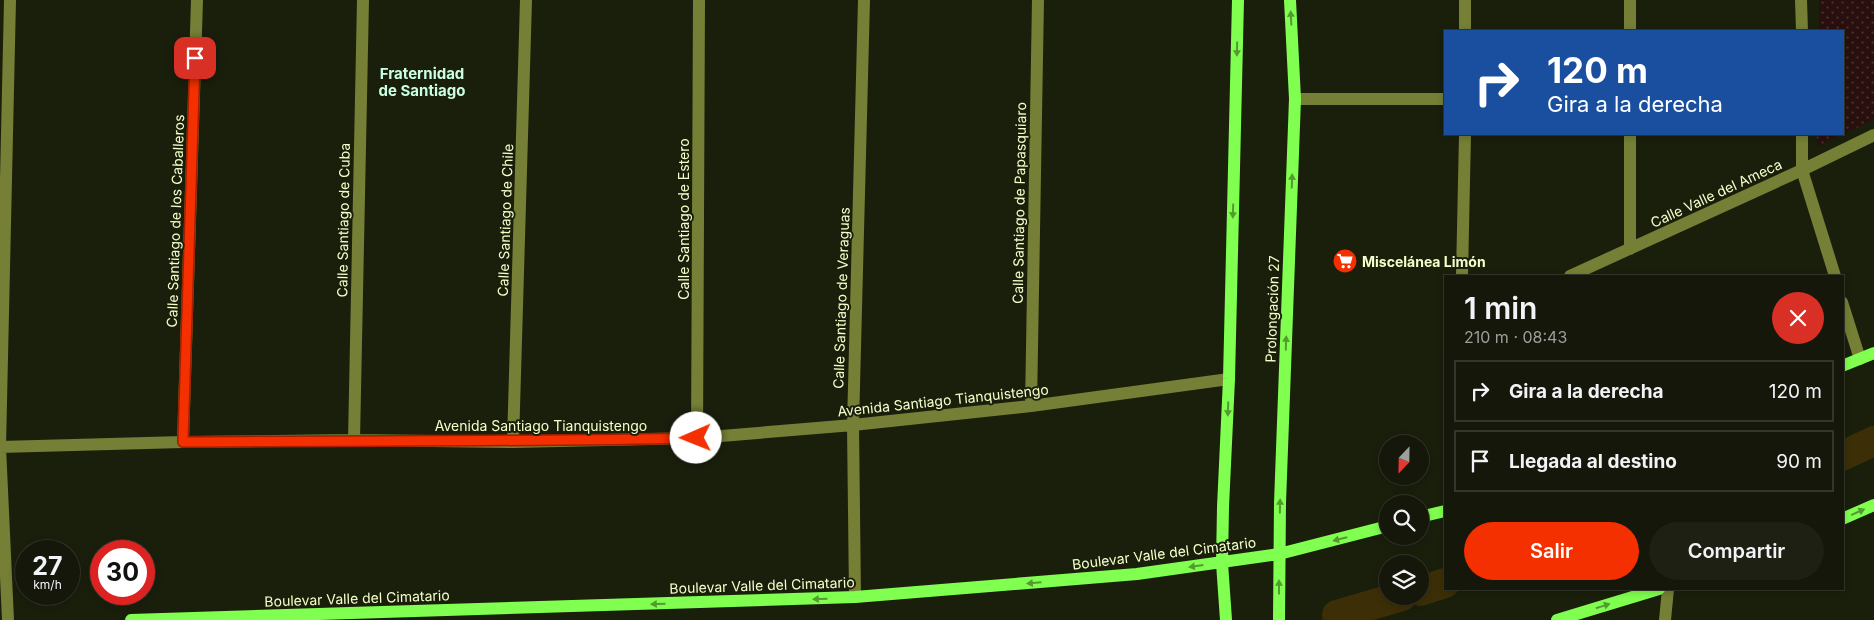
<!DOCTYPE html>
<html lang="es">
<head>
<meta charset="utf-8">
<style>
  body { margin:0; font-family:Inter,sans-serif; background:#1d2012; color:#f1f3f6; height:100vh; display:flex; flex-direction:column; font-size:19px; white-space:nowrap }
  * { box-sizing:border-box; margin:0 }
  p { font-size:16px; color:#9d9f9c }
  .icon { flex:none; width:28px; height:28px; fill:none; stroke:currentColor; stroke-width:2; stroke-linecap:round; stroke-linejoin:round }
  .map { position:relative; flex:1; overflow:hidden }
  .sheet { position:absolute; left:1444px; top:275px; width:400px; height:315px; display:flex; flex-direction:column; background:#141709; border-radius:0px; box-shadow:0 2px 8px #0003,0 0 0 1px #33362a }
  .sheet>* { flex:none }
  .guide { position:absolute; left:1444px; top:30px; width:400px; height:105px; border-radius:0px; box-shadow:0 2px 8px #0003,0 0 0 1px #33362a; background:#1a4fa0; color:#fff; overflow:hidden }
  .needle { width:32px; rotate:202deg }
  .fabs { position:absolute; left:1379px; top:435px; display:grid; gap:10px }
  .fabs a { display:grid; place-items:center; width:50px; height:50px; border-radius:50%; background:#141709; box-shadow:0 2px 8px #0003,0 0 0 1px #33362a; font-size:25px }
  .speed { position:absolute; left:15px; top:540px; display:flex; gap:10px; font-size:25px; font-weight:700; text-align:center }
  .speed>* { display:grid; place-content:center; width:65px; height:65px; border-radius:50%; background:#141709; box-shadow:0 2px 8px #0003,0 0 0 1px #33362a; line-height:1 }
  .speed small { font-size:12px; font-weight:400 }
  .speed .limit { border:8px solid #d22; background:#fff; color:#111 }
  .pin { position:absolute; display:grid; place-items:center; width:42px; height:42px; color:#fff; margin:-21px; border-radius:10px; box-shadow:0 2px 8px #0006 }
  .me { position:absolute; width:55px; margin:-28px; rotate:269deg; stroke-linejoin:round; filter:drop-shadow(0 0 4px #0008) }
  .turn { display:flex; align-items:center; gap:18px; height:105px; padding:0 20px; font-size:22px }
  .turn .icon { width:65px; height:65px; stroke-width:2.5 }
  .turn b { display:block; font-size:35px; line-height:42px }
  .round { display:grid; place-items:center; flex:none; width:52px; height:52px; border-radius:26px; background:#1d2012 }
  .overview { display:flex; align-items:center; justify-content:space-between; height:85px; padding:0 20px }
  h1 { font-size:30px; font-weight:600; line-height:38px }
  .cta { display:flex; gap:10px; margin-top:auto; padding:10px 20px }
  .cta a { flex:1; height:58px; border-radius:30px; background:#f42f00; color:#fff; font-size:20px; font-weight:600; line-height:58px; text-align:center }
  .cta a+a { background:#1d2012; color:#f1f3f6 }
  ul { padding:0; list-style:none }
  li { display:flex; align-items:center; gap:15px; height:62px; margin:0 10px 8px; padding:0 10px; border:2px solid #33362a; border-radius:0px }
  li div { flex:1 }
  li b { display:block; font-size:19px }
  li em { font-style:normal }
  .map>svg:first-child { display:block }
</style>
</head>
<body>
<div class="map">
<svg width="1874" height="620" viewBox="0 0 1874 620">
  <defs>
    <pattern id="park-dots" width="8" height="8" patternUnits="userSpaceOnUse" patternTransform="scale(1.25)"><rect width="8" height="8" fill="#29100e"/><path d="M2 2h.1M6 6h.1" fill="none" stroke="#493430" stroke-width="1.8" stroke-linecap="round"/></pattern>
  </defs>
  <rect width="100%" height="100%" fill="#1a1f0c"/>
  <path fill="url(#park-dots)" d="M1819,0H1874V120L1817,146V134H1842V31H1819Z"/>
  <g fill="none" stroke-linecap="round" stroke-linejoin="round">
    <path stroke="#3c2e07" stroke-width="30" d="M1842,456L1874,441
      M1420,591L1445,583
      M1337,615L1402,596"/>
    <path stroke="#757f35" stroke-width="12" d="M1465,0V31
      M1801,0L1802,31
      M1630,31V0
      M1295,99H1445
      M1802,134V170L1835,276
      M1630,249V134
      M1462,276L1465,134
      M1570,276L1802,170L1874,135
      M1842,302L1860,359
      M1031,406L1038,0
      M697,438L699,0
      M354,440L363,0
      M183,442L197,0
      M513,442L526,0
      M0,447L183,442L354,440L513,442L697,438L853,425L1031,406L1229,379
      M855,597L853,425L864,0
      M8,620L0,447L10,0
      M1665,620L1668,589"/>
    <path stroke="#81ff50" stroke-width="12" d="M1842,366L1874,353
      M1420,517L1445,511
      M1842,519L1874,505
      M131,620L855,597L1137,574L1279,554L1388,526
      M1226,620L1222,563L1223,507L1229,379L1238,0
      M1279,620L1280,503L1295,99L1290,0
      M1557,620L1659,589"/>
  </g>
  <defs><path id="oneway-solid" d="M-6-.8H1V-3.2L6.5 0L1 3.2V.8H-6Z" transform="scale(1.25)"/></defs>
  <g fill="#539a31">
    <use href="#oneway-solid" transform="translate(1291 18) rotate(-93)"/>
    <use href="#oneway-solid" transform="translate(1237 49) rotate(91)"/>
    <use href="#oneway-solid" transform="translate(1292 181) rotate(-88)"/>
    <use href="#oneway-solid" transform="translate(1233 211) rotate(92)"/>
    <use href="#oneway-solid" transform="translate(1286 343) rotate(-88)"/>
    <use href="#oneway-solid" transform="translate(1228 409) rotate(92)"/>
    <use href="#oneway-solid" transform="translate(1280 506) rotate(-89)"/>
    <use href="#oneway-solid" transform="translate(1858 512) rotate(-24)"/>
    <use href="#oneway-solid" transform="translate(1340 539) rotate(166)"/>
    <use href="#oneway-solid" transform="translate(1196 566) rotate(172)"/>
    <use href="#oneway-solid" transform="translate(1034 583) rotate(175)"/>
    <use href="#oneway-solid" transform="translate(1279 587) rotate(-90)"/>
    <use href="#oneway-solid" transform="translate(820 599) rotate(178)"/>
    <use href="#oneway-solid" transform="translate(658 604) rotate(178)"/>
    <use href="#oneway-solid" transform="translate(1603 606) rotate(-17)"/>
  </g>
  <g fill="none" stroke-linecap="round" stroke-linejoin="round">
    <defs>
      <path id="route" d="M195,58L183,442C354,440 525,442 696,438"/>
    </defs>
    <use href="#route" stroke="#9f1f00" stroke-width="12"/>
    <use href="#route" stroke="#f42f00" stroke-width="9"/>
  </g>
  <defs>
    <symbol id="supermarket-disc" viewBox="-11 -11 22 22"><circle r="9.5" fill="#f42f00" stroke="#1a1f0c"/><path d="M-6-5.5h2.5l.6 2H6L4.5 2H-2.5L-4.4-4H-6ZM-1.5 3.2a1.3 1.3 0 1 0 .1 0ZM3 3.2a1.3 1.3 0 1 0 .1 0Z" fill="#fff"/></symbol>
  </defs>
  <g fill-rule="evenodd">
    <use href="#supermarket-disc" x="1331" y="247" width="28" height="28"/>
  </g>
  <g text-anchor="middle" dominant-baseline="central" stroke-width="4" stroke-linejoin="round" paint-order="stroke">
    <g font-size="14" fill="#f4ffc9" stroke="#1a1f0c">
      <text transform="translate(1716 193) rotate(-25)">Calle Valle del Ameca</text>
      <text transform="translate(1019 203) rotate(-89)">Calle Santiago de Papasquiaro</text>
      <text transform="translate(683 219) rotate(-90)">Calle Santiago de Estero</text>
      <text transform="translate(343 220) rotate(-89)">Calle Santiago de Cuba</text>
      <text transform="translate(505 220) rotate(-88)">Calle Santiago de Chile</text>
      <text transform="translate(175 221) rotate(-88)">Calle Santiago de los Caballeros</text>
      <text transform="translate(841 298) rotate(-88)">Calle Santiago de Veraguas</text>
      <text transform="translate(1272 309) rotate(-88)">Prolongación 27</text>
      <text transform="translate(943 400) rotate(-6)">Avenida Santiago Tianquistengo</text>
      <text x="541" y="425">Avenida Santiago Tianquistengo</text>
      <text transform="translate(1164 553) rotate(-7)">Boulevar Valle del Cimatario</text>
      <text transform="translate(762 585) rotate(-2)">Boulevar Valle del Cimatario</text>
      <text transform="translate(357 598) rotate(-2)">Boulevar Valle del Cimatario</text>
    </g>
    <g font-size="14" font-weight="bold" fill="#f4ffc9" stroke="#1a1f0c" text-anchor="start">
      <text x="1362" y="261">Miscelánea Limón</text>
    </g>
    <g font-size="15" font-weight="bold" fill="#cbffe3" stroke="#1a1f0c">
      <text x="422" y="73">Fraternidad<tspan x="422" dy="17">de Santiago</tspan></text>
    </g>
  </g>
</svg>
<div class="fabs">
<a><svg class="needle" viewBox="-14 -14 28 28"><path d="M0-13l5 13h-10z" fill="#e53935"/><path d="M0 13l5-13h-10z" fill="#9d9f9c"/></svg></a>
<a><svg class="icon" aria-label="search" viewBox="0 0 24 24"><circle cx="10" cy="10" r="6"/><path d="M15 15l6 6"/></svg></a>
<a><svg class="icon" aria-label="layers" viewBox="0 0 24 24"><path d="M12 4l9 5-9 5-9-5zM3 14l9 5 9-5"/></svg></a>
</div>
<div class="speed"><div>27<small>km/h</small></div><div class="limit">30</div></div>
<div class="pin" style="left:195px;top:58px;background:#d93025"><svg class="icon" aria-label="arrive" viewBox="0 0 24 24"><path d="M6 21V4h12l-3 4 3 4H6"/></svg></div>
<svg class="me" style="left:696px;top:438px" viewBox="-20 -20 40 40"><circle r="19" fill="#fff"/><path d="M0-13L10 11 0 6-10 11z" fill="#f42f00"/></svg>
<div class="guide">
<div class="turn"><svg class="icon" aria-label="right" viewBox="0 0 24 24"><path d="M7 20v-9h11M14 6l5 5-5 5"/></svg><div><b>120 m</b>Gira a la derecha</div></div>
</div>
<section class="sheet">
<div class="overview"><div><h1>1 min</h1><p>210 m · 08:43</p></div><a class="round" style="background:#d93025;color:#fff"><svg class="icon" aria-label="close" viewBox="0 0 24 24"><path d="M6 6l12 12M18 6L6 18"/></svg></a></div>
<ul>
<li><svg class="icon" aria-label="right" viewBox="0 0 24 24"><path d="M7 20v-9h11M14 6l5 5-5 5"/></svg><div><b>Gira a la derecha</b></div><em>120 m</em></li>
<li><svg class="icon" aria-label="arrive" viewBox="0 0 24 24"><path d="M6 21V4h12l-3 4 3 4H6"/></svg><div><b>Llegada al destino</b></div><em>90 m</em></li>
</ul>
<div class="cta"><a>Salir</a><a>Compartir</a></div>
</section>
</div>
</body>
</html>
